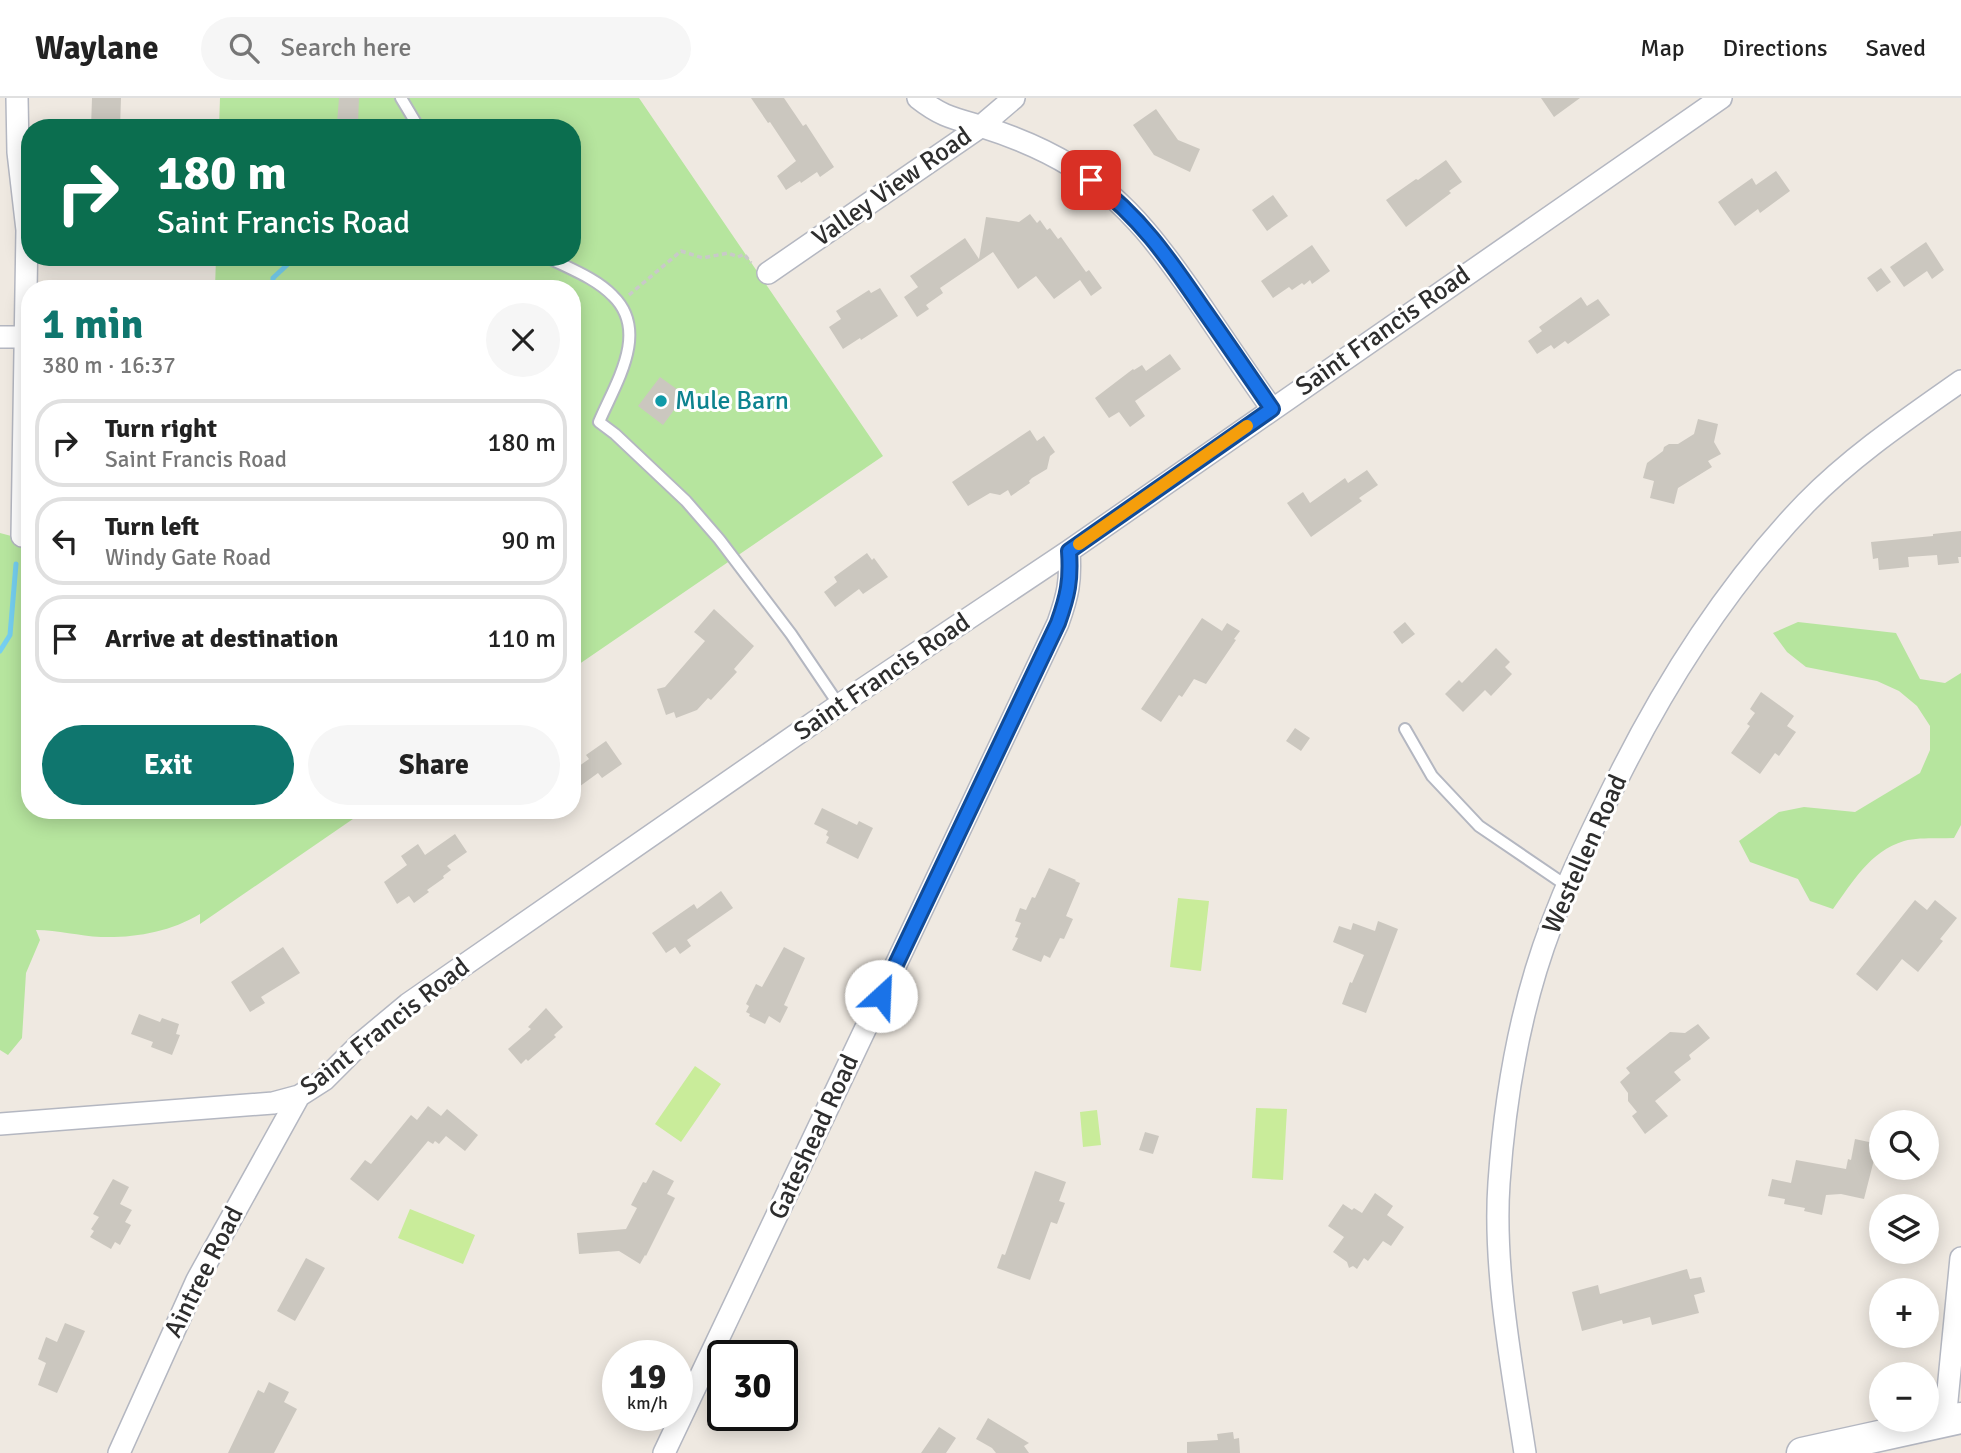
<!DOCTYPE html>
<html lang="en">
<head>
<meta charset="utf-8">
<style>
  body { margin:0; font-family:Signika,sans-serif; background:#f6f6f6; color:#222; height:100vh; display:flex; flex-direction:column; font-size:26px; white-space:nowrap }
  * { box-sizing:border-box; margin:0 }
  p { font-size:23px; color:#767676 }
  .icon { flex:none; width:38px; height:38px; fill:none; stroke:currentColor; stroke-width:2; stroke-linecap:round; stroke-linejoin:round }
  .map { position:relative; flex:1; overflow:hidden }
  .panel { position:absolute; left:21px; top:182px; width:560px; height:539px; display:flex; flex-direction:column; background:#fff; border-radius:28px; box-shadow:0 4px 18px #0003 }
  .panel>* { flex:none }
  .top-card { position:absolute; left:21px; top:21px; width:560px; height:147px; border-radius:28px; box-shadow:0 4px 18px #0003; background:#0b6e4f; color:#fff; overflow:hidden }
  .tools { position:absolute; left:1869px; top:1012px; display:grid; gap:14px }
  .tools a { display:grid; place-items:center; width:70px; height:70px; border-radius:50%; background:#fff; box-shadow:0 4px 18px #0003; font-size:35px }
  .speed { position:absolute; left:602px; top:1242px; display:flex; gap:14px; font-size:35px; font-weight:700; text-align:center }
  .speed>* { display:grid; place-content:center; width:91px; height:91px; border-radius:50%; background:#fff; box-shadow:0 4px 18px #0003; line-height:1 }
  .speed small { font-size:18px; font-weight:400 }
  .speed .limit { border:4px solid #111; border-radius:10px; background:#fff; color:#111 }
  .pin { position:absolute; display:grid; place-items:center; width:60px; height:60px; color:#fff; margin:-30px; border-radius:14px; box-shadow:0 4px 10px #0006 }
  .me { position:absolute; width:77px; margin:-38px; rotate:25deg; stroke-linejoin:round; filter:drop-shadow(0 0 5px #0008) }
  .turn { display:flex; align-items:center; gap:24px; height:147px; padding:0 21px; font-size:32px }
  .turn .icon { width:91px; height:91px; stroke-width:2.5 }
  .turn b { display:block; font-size:49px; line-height:60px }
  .round { display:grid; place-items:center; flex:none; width:74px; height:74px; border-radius:37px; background:#f6f6f6 }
  .headline { display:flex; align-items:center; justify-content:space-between; height:119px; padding:0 21px }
  h1 { font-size:42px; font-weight:700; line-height:52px; color:#0f766e }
  .primary-button { display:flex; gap:14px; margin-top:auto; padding:14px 21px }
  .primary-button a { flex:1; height:80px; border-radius:42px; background:#0f766e; color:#fff; font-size:28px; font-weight:700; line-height:80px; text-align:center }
  .primary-button a+a { background:#f6f6f6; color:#222 }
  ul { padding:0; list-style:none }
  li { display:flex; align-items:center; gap:21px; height:88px; margin:0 14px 10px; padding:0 7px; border:4px solid #e0e0e0; border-radius:28px }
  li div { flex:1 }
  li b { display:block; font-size:26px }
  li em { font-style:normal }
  header { display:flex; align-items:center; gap:42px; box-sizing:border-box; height:98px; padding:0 35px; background:#fff; border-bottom:2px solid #e0e0e0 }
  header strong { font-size:33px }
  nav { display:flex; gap:38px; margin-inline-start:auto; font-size:24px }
  .search { width:490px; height:63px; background:#f6f6f6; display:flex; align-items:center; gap:18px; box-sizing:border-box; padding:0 24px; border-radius:38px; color:#767676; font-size:26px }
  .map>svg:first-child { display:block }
</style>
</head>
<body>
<header>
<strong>Waylane</strong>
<div class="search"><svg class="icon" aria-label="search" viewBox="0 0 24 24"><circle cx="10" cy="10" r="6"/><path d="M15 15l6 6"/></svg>Search here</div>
<nav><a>Map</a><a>Directions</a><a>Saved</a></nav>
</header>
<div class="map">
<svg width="1961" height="1355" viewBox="0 0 1961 1355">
  <rect width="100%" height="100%" fill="#efe9e1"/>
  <path fill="#b6e59e" d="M220,0H639L883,358L572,571V191H215L216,159H572V30H219Z
    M0,435L30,443V712H366L200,826V816C170,834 135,840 101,839C79,838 58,832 36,832L40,842L26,875L22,940L8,957L0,952Z
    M1798,524L1896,535L1920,581L1945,585L1961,575V727L1954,740C1938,741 1919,739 1904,743C1870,753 1852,785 1833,811L1810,803L1798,781L1750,764L1739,743L1779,714L1804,709L1855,714L1920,675L1930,652V628L1917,608L1899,593L1877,583L1806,569L1787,554L1773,535Z"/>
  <path fill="#c9ec9a" d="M1178,800L1209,803L1201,873L1170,869Z
    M695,968L721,986L681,1044L655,1026Z
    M1256,1010L1287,1011L1283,1082L1252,1080Z
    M1097,1012L1101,1047L1083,1049L1080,1014Z
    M410,1111L475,1137L463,1166L398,1140Z"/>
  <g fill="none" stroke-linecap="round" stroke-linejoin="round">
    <path stroke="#75cff0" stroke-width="5" d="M346,30L347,26
      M273,191V180L288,166L289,159
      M0,553L10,537L16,466"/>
  </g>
  <path fill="#cbc7bf" d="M92,0H121L120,30H91Z
    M339,0H359L358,26L337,25Z
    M751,0H784L803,28L806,26L834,69L820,79L817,74L801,85L800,83L786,92L777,78L796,63L770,24L768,25Z
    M1541,0H1580L1554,19Z
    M1156,11L1178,42L1200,51L1190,74L1154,57L1133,27Z
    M1446,62L1462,84L1449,93L1451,95L1406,129L1386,102L1416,81L1418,82Z
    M1776,73L1790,93L1760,115L1758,111L1735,128L1718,104L1752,80L1756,87Z
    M1273,97L1288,118L1267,133L1252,112Z
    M1030,116L1037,125L1040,122L1047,132L1050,130L1058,141L1061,139L1086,174L1089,172L1102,190L1091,198L1080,182L1054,201L1036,178L1018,191L993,154L940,190L943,195L926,207L929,211L917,219L904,199L918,189L910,178L965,140L979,161L986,119L1019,124Z
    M1926,144L1944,172L1932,181L1927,173L1904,189L1890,169Z
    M1312,147L1330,173L1312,186L1310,182L1304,187L1302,185L1292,192L1289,189L1273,200L1261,183Z
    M1881,170L1891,184L1877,194L1867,180Z
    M880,190L898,218L861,242L860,240L843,251L829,229L841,221L836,213L869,192L871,195Z
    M1581,199L1587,208L1598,201L1610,217L1568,246L1565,243L1554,251L1551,247L1537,256L1528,243L1542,233L1539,229Z
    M1170,256L1181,271L1135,303L1145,318L1130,329L1119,314L1109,320L1095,300L1133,271L1134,272L1142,267L1146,273Z
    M660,279L685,297L663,327L638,308Z
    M1698,321L1718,326L1714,344L1721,356L1708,363L1712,369L1678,390L1674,406L1650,400L1654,383L1643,380L1647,365L1663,353L1664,349L1669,346H1678L1694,336Z
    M1030,332L1037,343L1044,338L1055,354L1050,358L1047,371L1032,380L1029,383L1030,385L1011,398L1008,392L1000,397L990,395L968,408L952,384Z
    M1367,372L1378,387L1359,400L1362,403L1311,439L1287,405L1303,394L1310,405L1345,380L1348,385Z
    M1961,433V459H1958L1959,465L1938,467L1937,457L1908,459L1909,469L1879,472L1878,460L1873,461L1871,444L1933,438V436Z
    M867,455L872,462L874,460L888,479L863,496L859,491L835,509L824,494L837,484L834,479Z
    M714,511L754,548L734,571L737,574L711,602L708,600L697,612L676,620L674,614L666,617L657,591L665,589L705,543L694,534Z
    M1202,520L1222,533L1227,525L1240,533L1234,541L1236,542L1206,586L1194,581L1182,599L1179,597L1161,624L1141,611Z
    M1405,524L1415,536L1402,546L1393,534Z
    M1496,550L1510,564L1505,569L1512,576L1491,598L1485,592L1463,614L1445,596L1459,582L1462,585Z
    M1761,594L1794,618L1787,628L1796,634L1779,658L1775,655L1760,676L1731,655L1750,628L1747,626L1755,615L1750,611Z
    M1295,630L1310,640L1301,653L1286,643Z
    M606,643L622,666L602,680L598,675L572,694V673L589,661L586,657Z
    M822,710L857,727L859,723L873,730L858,761L826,745L829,739L826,737L828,733L814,726Z
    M455,736L467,754L447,768L451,772L443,778L444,780L427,792L429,794L414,805L409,798L397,806L384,784L407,767L401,758L418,746L425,757Z
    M1049,770L1076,782L1075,783L1080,785L1066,818L1073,821L1064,841L1060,840L1050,860L1044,857L1041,864L1012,852L1018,840L1015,839L1021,825L1015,823L1020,810L1026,812L1032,799L1035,800Z
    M721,793L733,810L687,842L691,848L680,856L675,849L666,855L652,835L694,806L697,811Z
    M1915,802L1927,812L1935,802L1957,820L1940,841L1943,843L1918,874L1902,861L1877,893L1856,876Z
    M1378,823L1398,831L1366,915L1342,906L1350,884L1352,885L1364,857L1333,844L1339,828L1351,832L1353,825L1375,833Z
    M283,849L300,875L261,899L265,905L250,914L231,884Z
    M784,849L805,860L784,907L788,909L780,925L769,918L765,926L749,918L750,916L746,914L749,908L746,906L756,886L762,889Z
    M546,910L563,929L554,937L556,939L528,963L526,961L521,966L508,951L531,931L528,929Z
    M139,916L160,924L162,920L179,926L176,936L180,937L172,957L151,949L153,944L131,936Z
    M1698,926L1710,940L1689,957L1691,961L1674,974L1681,982L1655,1003L1668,1018L1645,1036L1632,1018L1637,1014L1628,1003V995L1620,984L1630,975L1626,970L1670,934L1685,935Z
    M428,1008L441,1018L447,1011L478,1037L465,1053L446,1038L439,1046L435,1043L433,1046L428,1043L378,1103L350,1081L365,1062L371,1066L411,1017L417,1022Z
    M1145,1034L1159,1038L1153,1056L1139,1052Z
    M1855,1041L1878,1046L1864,1101L1841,1096L1826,1097L1822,1117L1804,1113L1805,1110L1784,1106L1785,1101L1768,1098L1772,1081L1791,1085L1796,1062L1846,1071L1848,1061L1851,1062Z
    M653,1072L674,1083L667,1096L675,1100L646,1158L645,1157L640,1166L619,1153L579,1156L577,1135L626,1131L637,1110L631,1107L643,1084L646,1085Z
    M1035,1073L1066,1084L1059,1103L1065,1105L1057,1126L1051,1124L1030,1182L997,1170L1002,1156L1005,1157Z
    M113,1081L129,1089L120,1106L132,1112L125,1124L131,1127L120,1147L115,1144L111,1151L90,1139L94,1133L91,1131L99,1119L93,1116Z
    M1375,1095L1393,1108L1387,1117L1404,1129L1391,1148L1383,1143L1368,1163L1364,1160L1357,1171L1353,1168L1349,1170L1347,1164L1333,1154L1344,1139L1328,1128L1343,1106L1352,1112L1354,1110L1362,1115Z
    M306,1160L325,1170L295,1223L277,1213Z
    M1687,1171L1690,1181L1701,1179L1705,1194L1694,1197L1699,1215L1652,1227L1650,1219L1623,1226L1622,1222L1582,1233L1572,1194L1598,1187L1600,1196Z
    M65,1225L85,1233L57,1295L38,1287L46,1265L38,1261L46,1239L57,1244Z
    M269,1284L289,1294L284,1304L297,1311L274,1355H228L258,1292L264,1295Z
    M988,1320L1029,1345L1024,1348L1029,1355H996L992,1350L976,1341Z
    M939,1329L956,1340L946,1355H921Z
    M1233,1334L1234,1341L1239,1340L1240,1355H1187V1344L1218,1342L1217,1336Z"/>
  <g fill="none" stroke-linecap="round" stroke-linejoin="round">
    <defs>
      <path id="lane" d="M401,0L419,30
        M547,159C568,170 596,180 613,198C650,234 615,286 599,324L615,336L686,403L719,441L791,536L839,607
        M1405,631L1432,678L1479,728L1567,788"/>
      <path id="street" d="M17,0L18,54L27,132L22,438
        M918,0C941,18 952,20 980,28C1012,38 1044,51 1073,69C1130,105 1165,155 1202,209C1225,243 1248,277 1272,311
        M768,175L980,29L1014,0
        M0,239H25
        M0,1026L273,1005L299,998L324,982L360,946L408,906L839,607L1069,453L1721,0
        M1945,1323L1961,1160
        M119,1355L197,1182L299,998
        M664,1355L1058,525C1068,497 1071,483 1069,453
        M1525,1355C1512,1270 1493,1170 1499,1085C1504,1013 1515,941 1536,872C1557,803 1589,738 1621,674C1670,577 1730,484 1806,405C1852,358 1907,321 1961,283"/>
      <path id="secondary" d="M1802,1355L1961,1320"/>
    </defs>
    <use href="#lane" stroke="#b4b7c1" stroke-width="14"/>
    <use href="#street" stroke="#b4b7c1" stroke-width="24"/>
    <use href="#secondary" stroke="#b4b7c1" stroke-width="33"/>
    <path stroke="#c9c9c9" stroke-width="3.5" stroke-dasharray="5 3.5" stroke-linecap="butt" d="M629,197L681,153L703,160L728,155L738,159L744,156L751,165"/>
    <use href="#lane" stroke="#fff" stroke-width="10"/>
    <use href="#street" stroke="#fff" stroke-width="21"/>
    <use href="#secondary" stroke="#fff" stroke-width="30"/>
  </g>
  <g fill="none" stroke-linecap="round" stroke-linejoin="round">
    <defs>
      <path id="route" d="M881,898L1058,525C1068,497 1071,482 1069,453L1272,311C1248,276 1225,242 1201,208C1167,158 1140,119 1091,82"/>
    </defs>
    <use href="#route" stroke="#114b97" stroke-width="18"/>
    <use href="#route" stroke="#1a73e8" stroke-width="12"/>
    <path stroke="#f59e0b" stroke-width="12" d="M1079,446L1247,328"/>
  </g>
  <circle fill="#0f9aa8" stroke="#fff" stroke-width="2.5" cx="661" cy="303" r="7"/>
  <g text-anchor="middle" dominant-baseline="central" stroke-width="6" stroke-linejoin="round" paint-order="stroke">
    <g font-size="26" fill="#2e2e2e" stroke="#fff">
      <text transform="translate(892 89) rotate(-35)">Valley View Road</text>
      <text transform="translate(1383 233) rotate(-35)">Saint Francis Road</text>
      <text transform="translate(882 579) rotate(-34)">Saint Francis Road</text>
      <text transform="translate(1585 756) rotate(-66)">Westellen Road</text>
      <text transform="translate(385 929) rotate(-38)">Saint Francis Road</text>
      <text transform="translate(814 1039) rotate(-65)">Gateshead Road</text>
      <text transform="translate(204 1174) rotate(-63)">Aintree Road</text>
    </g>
    <g font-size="26" fill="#0d838f" stroke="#fff" text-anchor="start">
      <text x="675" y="303">Mule Barn</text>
    </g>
  </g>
</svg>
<div class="tools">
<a><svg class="icon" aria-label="search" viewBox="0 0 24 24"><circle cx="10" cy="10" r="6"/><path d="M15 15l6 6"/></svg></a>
<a><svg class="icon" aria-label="layers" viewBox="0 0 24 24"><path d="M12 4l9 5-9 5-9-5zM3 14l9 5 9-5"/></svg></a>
<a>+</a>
<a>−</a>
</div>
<div class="speed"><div>19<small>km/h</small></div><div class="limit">30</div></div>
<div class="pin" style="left:1091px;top:82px;background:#d93025"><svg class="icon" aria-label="arrive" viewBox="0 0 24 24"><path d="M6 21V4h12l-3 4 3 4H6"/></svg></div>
<svg class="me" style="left:881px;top:898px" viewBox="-20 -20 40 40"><circle r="19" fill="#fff"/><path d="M0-13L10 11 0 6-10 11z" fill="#1a73e8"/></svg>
<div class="top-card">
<div class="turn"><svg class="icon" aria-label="right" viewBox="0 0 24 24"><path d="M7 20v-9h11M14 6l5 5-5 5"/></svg><div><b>180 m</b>Saint Francis Road</div></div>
</div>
<section class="panel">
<div class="headline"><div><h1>1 min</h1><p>380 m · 16:37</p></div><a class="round"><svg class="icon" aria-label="close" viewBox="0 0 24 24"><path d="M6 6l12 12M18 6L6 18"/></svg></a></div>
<ul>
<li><svg class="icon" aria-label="right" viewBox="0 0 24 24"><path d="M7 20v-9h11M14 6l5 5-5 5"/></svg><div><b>Turn right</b><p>Saint Francis Road</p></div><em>180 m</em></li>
<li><svg class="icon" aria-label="left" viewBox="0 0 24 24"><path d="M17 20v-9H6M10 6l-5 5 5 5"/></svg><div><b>Turn left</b><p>Windy Gate Road</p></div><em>90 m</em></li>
<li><svg class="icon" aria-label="arrive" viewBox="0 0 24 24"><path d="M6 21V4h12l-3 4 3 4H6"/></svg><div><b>Arrive at destination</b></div><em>110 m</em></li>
</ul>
<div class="primary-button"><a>Exit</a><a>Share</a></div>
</section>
</div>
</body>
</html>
